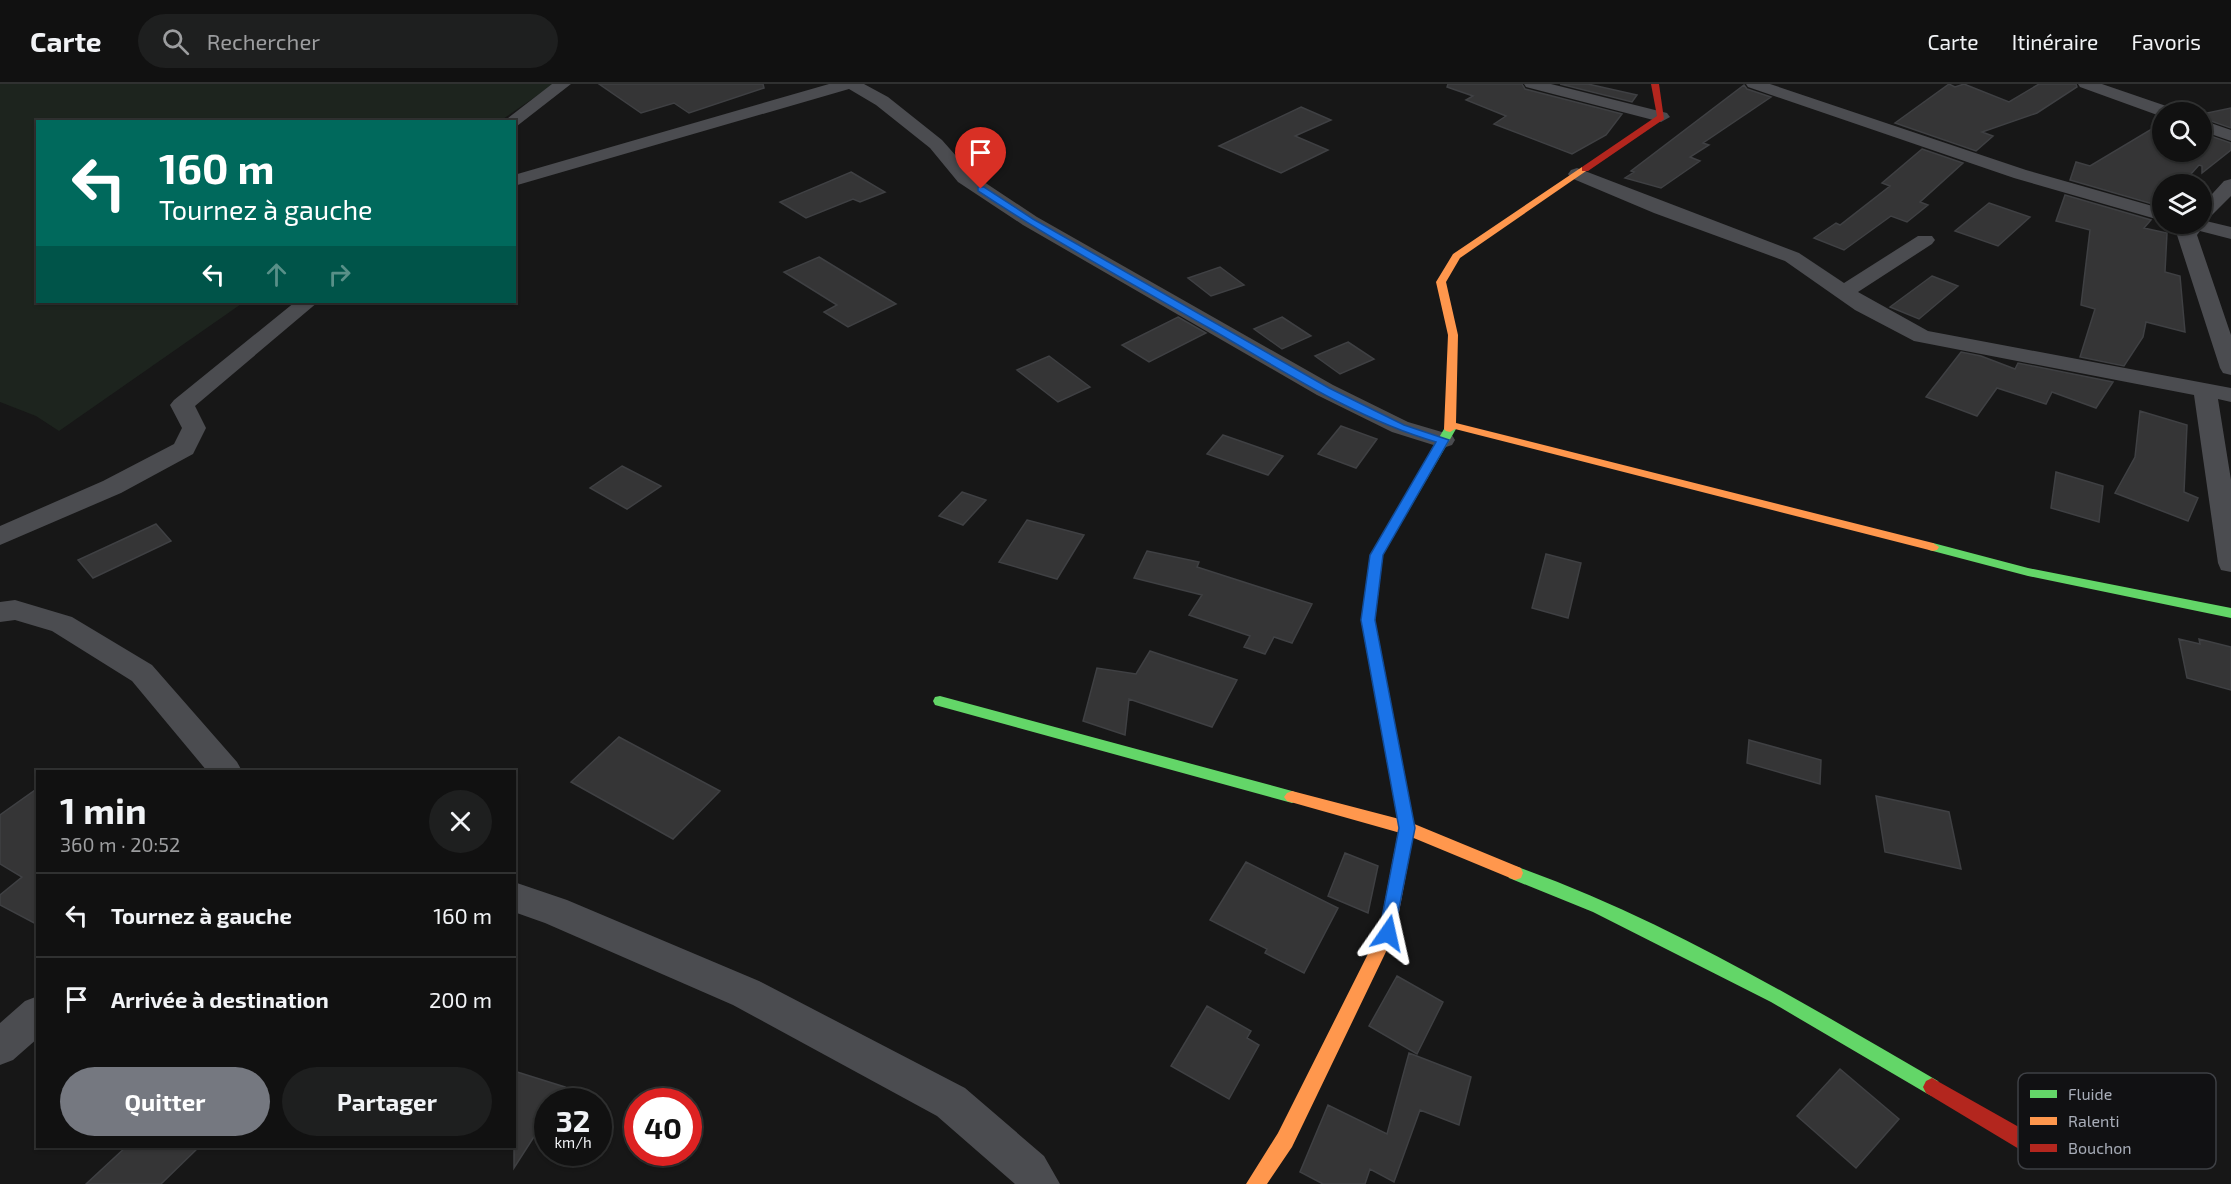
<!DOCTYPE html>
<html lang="fr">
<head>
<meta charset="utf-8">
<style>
  body { margin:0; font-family:"Exo 2",sans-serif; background:#1e1f1f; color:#f1f3f6; height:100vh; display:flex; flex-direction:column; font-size:22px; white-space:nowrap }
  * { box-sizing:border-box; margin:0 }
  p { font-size:20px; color:#9c9d9f }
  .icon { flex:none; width:33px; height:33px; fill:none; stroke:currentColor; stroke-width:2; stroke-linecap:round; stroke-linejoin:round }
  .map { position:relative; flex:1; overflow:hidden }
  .details { position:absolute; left:36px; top:686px; width:480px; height:378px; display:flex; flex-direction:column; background:#111; border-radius:0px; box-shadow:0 2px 4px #0004,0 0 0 2px #303131 }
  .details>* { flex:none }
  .hud { position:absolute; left:36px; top:36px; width:480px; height:183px; border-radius:0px; box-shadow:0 2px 4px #0004,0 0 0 2px #303131; background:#00695c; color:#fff; overflow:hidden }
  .tools { position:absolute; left:2152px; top:18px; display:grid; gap:12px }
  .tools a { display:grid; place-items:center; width:60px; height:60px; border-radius:50%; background:#111; box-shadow:0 2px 4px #0004,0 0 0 2px #303131; font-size:30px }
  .speed { position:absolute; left:534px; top:1004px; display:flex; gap:12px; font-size:30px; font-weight:700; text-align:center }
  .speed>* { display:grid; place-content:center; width:78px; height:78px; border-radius:50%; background:#111; box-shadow:0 2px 4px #0004,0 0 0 2px #303131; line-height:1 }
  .speed small { font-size:15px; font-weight:400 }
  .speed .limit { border:9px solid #d22; background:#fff; color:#111 }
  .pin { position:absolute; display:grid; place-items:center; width:51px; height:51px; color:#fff; margin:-62px -26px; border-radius:50% 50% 50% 0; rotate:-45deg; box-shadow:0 0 6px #0007 }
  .pin .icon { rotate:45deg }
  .me { position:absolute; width:66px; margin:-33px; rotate:11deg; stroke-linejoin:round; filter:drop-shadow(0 0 4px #0008) }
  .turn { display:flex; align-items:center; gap:21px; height:126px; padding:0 24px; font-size:27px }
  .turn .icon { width:78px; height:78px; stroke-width:2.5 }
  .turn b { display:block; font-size:42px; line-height:51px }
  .lanes { display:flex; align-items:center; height:57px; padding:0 24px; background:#0003; justify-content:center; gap:30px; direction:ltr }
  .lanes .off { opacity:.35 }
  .round { display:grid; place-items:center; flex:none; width:63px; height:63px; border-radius:32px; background:#1e1f1f }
  .summary { display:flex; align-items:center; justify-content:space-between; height:102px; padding:0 24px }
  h1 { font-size:36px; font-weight:700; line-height:45px }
  .primary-button { display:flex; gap:12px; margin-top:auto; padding:12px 24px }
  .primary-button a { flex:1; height:69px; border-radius:36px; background:#757880; color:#fff; font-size:24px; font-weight:700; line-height:69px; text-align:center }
  .primary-button a+a { background:#1e1f1f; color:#f1f3f6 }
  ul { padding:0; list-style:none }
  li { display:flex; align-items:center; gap:18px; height:84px; padding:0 24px; border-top:2px solid #303131 }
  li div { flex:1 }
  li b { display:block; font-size:22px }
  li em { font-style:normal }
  header { display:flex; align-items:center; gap:36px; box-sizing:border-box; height:84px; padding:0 30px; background:#111; border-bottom:2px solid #303131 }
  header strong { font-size:28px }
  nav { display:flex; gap:33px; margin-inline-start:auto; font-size:21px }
  .search { width:420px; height:54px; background:#1e1f1f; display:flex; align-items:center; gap:15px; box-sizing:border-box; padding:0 21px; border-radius:33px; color:#9c9d9f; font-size:22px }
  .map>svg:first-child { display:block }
</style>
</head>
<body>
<header>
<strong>Carte</strong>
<div class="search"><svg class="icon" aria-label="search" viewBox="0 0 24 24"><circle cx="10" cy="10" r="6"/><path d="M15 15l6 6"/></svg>Rechercher</div>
<nav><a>Carte</a><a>Itinéraire</a><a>Favoris</a></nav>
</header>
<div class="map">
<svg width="2231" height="1100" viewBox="0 0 2231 1100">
  <rect width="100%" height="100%" fill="#171717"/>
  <path fill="#1d241e" d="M0,0H554L500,37L38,38V218H244L59,347L36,332L0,318Z"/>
  <path fill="#353536" stroke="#3f4043" stroke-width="1.5" d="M599,0H763L764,4L689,29L674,19L641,29Z
    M1448,0H1522L1525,5L1622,30L1606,51L1572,70L1494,40L1506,32L1466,16L1473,12L1447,3Z
    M1560,0H1588L1637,11L1632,18Z
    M1949,0L1955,3L1964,0L2009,18L2039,0H2076L2077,3L2037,29L1982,48L1993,52L1976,67L1895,39Z
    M1744,1L1747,5L1771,13L1703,59L1709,61L1690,73L1700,77L1661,104L1625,94L1634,88L1631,87Z
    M1301,23L1331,36L1295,52L1328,66L1281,89L1219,62Z
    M2231,24V44L2202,34V30Z
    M2160,40L2163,41V68H2202V49L2231,59V66L2202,89V82L2199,81L2182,100H2163V123L2070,96L2076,78L2090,82Z
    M1922,65L1963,79L1920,118L1928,121L1907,138L1891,132L1844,166L1814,154L1836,139L1840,141L1890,102L1882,99Z
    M851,88L885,108L860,118L853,115L806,134L780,118Z
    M2065,111L2151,136L2144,144L2167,149L2165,188L2180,192L2185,248L2146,238L2143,253L2124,282L2080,273L2095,225L2081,221L2090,146L2056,137Z
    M1989,119L2030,133L1998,162L1955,147Z
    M819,173L896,220L848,243L824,228L837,221L784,188Z
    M1220,183L1244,201L1211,212L1188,194Z
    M1932,192L1958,202L1919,235L1890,223Z
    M1178,233L1206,249L1149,278L1122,261Z
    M1282,233L1311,252L1282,265L1254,245Z
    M1348,258L1374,275L1340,290L1315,272Z
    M1961,268L1981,272L2015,285L2018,279L2113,298L2096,324L2052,308L2046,320L1997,304L1977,332L1926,313Z
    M1049,272L1090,303L1058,318L1017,286Z
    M2140,327L2187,341L2184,408L2198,414L2188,437L2115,409L2135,373Z
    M1341,342L1377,355L1356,384L1318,370Z
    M1223,351L1283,372L1268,391L1207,370Z
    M622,382L661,402L627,425L590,404Z
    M2056,388L2103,402L2099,438L2051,424Z
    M962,408L986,416L963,441L939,432Z
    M1027,436L1084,451L1057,495L999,478Z
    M156,440L171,457L93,494L78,476Z
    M1147,467L1199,478L1197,483L1312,520L1292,559L1274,553L1265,570L1244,563L1250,552L1189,531L1202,511L1134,494Z
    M1546,470L1581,479L1568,534L1532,524Z
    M2179,555L2200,560L2199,555L2231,563V606L2187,594Z
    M1150,567L1237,596L1212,643L1129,615L1125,651L1083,637L1097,584L1136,590Z
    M619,653L720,707L673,755L571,698Z
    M1749,656L1821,676L1820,700L1747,679Z
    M38,704V841L0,821V811L22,793L0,780V731Z
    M1876,712L1949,728L1961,785L1885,768Z
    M1345,769L1378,782L1368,829L1328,812Z
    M1246,778L1338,824L1304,889L1265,869L1267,865L1210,836Z
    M1397,892L1443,918L1417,970L1369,942Z
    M1207,922L1251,947L1247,954L1259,961L1229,1015L1171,982Z
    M1409,969L1471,993L1459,1041L1420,1026L1394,1098L1370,1085L1365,1100H1323L1300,1088L1328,1021L1387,1050Z
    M1840,985L1899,1035L1856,1084L1797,1032Z
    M514,987L565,1003L556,1017H548V1031L514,1084Z
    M127,1062H200L161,1100H86Z"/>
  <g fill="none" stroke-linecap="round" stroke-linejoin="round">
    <path fill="#4b4c50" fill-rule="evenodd" d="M552,0H571L517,42H514V38H503Z
      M829,0H864L888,13L942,56L972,90L1037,133L1333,301L1408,338L1452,351L1455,356L1452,361L1443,364L1392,348L1317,311L1023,141L958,98L930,64L876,21L849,5L514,102V91Z
      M1524,0H1551L1667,29L1670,33L1661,38L1526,3Z
      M1746,0H1770L2026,86L2163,125V137L2014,94L1748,3Z
      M2078,0H2102L2172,24L2174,28H2163V32H2160L2080,3Z
      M2202,36L2231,46V57L2202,47Z
      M1577,84L1799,169L1844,199L1918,152H1932L1935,156L1932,160L1858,208L1928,247L2231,304V318L2218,315L2231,396V488L2221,486L2218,479L2194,311L1914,257L1855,226L1785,177L1654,129L1571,94L1568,90L1571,86Z
      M2231,95V112L2206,137L2231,143V155L2200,147L2197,151L2231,251V291L2223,289L2220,284L2177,151L2185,140H2202V121L2224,97Z
      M295,218H318L195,322L206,344L193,370L121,409L0,461V442L103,397L174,360L182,344L170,321L174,316Z
      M15,516L72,533L152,581L237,678L242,687H207L132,597L52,547L15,536L0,538V518Z
      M514,798L567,816L759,897L965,1004L1044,1072L1060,1100H1015L937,1032L733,921L545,839L514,828Z
      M38,912V954L13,976L0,981V939L25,917Z"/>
    <path fill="#63d668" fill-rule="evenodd" d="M1450,342L1456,345L1383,471L1375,536L1415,744L1409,769L1403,771L1397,769L1395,764L1399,744L1361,536L1371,471L1444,345Z
      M1933,459L2028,484L2231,524V534L2028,492L1929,466L1927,463Z
      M940,612L1292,707L1297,709L1300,713L1297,717L1292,719L935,621L933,617L935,613Z
      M1515,782C1664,835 1802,918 1938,997L1941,1003L1938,1009L1932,1012L1926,1009L1771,918L1593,828L1509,794L1507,789L1509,784Z"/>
    <path fill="#ff974d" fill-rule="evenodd" d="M1582,83L1589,85L1460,174L1446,198L1458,251L1456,339L1933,459L1939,463L1937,466L1933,467L1455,345L1450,348L1446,347L1444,345L1448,251L1436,198L1453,170Z
      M1292,707L1407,737L1521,784L1523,789L1521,794L1515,796L1404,750L1287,717L1284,713L1287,709Z
      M1403,757L1409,759L1411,764L1395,849L1292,1063L1267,1100H1246L1278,1049L1379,848L1395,764L1397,759Z"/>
    <path fill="#b3261e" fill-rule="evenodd" d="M1651,0H1659L1664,35L1588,87H1582V83L1657,32Z
      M1932,994L2033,1051L2035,1058L2033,1065L2026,1067L2019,1065L1926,1009L1923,1003L1926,997Z"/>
  </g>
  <path fill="#1a73e8" stroke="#114b97" stroke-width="1.5" d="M978,103H984L1033,135L1329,304L1404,341L1449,356L1383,471L1375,536L1415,744L1393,855L1388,857L1382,855L1379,849L1399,744L1361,536L1370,471L1436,358C1354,334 1282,286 1209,244C1131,199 1052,156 978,107Z"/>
  <rect x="2018" y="989" width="198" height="96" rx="9" fill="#111113" stroke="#3e4045" stroke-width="1.5"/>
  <rect x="2030" y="1006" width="27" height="8" fill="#63d668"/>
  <rect x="2030" y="1033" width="27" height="8" fill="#ff974d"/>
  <rect x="2030" y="1060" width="27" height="8" fill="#b3261e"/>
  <g font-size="16" fill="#a8adb8">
    <text x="2068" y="1016">Fluide</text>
    <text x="2068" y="1043">Ralenti</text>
    <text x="2068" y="1070">Bouchon</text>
  </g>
</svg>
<div class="tools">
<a><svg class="icon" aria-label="search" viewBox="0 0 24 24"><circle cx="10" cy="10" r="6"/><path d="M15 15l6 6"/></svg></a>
<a><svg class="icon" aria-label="layers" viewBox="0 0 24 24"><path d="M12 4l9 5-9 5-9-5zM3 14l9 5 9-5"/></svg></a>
</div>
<div class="speed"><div>32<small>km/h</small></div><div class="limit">40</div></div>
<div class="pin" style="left:981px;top:105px;background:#d93025"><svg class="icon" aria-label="arrive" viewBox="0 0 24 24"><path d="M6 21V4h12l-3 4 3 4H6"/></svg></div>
<svg class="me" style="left:1388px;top:849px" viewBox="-20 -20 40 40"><path d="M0-17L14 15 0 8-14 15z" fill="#1a73e8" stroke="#fff" stroke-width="4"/></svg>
<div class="hud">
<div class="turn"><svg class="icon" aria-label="left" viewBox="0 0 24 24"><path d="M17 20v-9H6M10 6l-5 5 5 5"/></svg><div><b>160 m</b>Tournez à gauche</div></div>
<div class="lanes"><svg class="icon" aria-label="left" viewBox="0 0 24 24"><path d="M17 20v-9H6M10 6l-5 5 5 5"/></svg><svg class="icon off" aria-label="ahead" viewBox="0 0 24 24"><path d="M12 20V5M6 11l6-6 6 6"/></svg><svg class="icon off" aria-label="right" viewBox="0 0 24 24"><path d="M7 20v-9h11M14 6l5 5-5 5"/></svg></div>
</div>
<section class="details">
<div class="summary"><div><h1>1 min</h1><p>360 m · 20:52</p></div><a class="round"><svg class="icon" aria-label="close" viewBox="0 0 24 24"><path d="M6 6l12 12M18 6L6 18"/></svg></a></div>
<ul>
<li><svg class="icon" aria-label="left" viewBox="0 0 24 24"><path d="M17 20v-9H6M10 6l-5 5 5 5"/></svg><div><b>Tournez à gauche</b></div><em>160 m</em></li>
<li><svg class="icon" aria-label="arrive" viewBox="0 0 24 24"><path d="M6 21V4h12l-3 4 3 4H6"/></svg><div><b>Arrivée à destination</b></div><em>200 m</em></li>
</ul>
<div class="primary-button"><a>Quitter</a><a>Partager</a></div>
</section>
</div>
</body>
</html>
